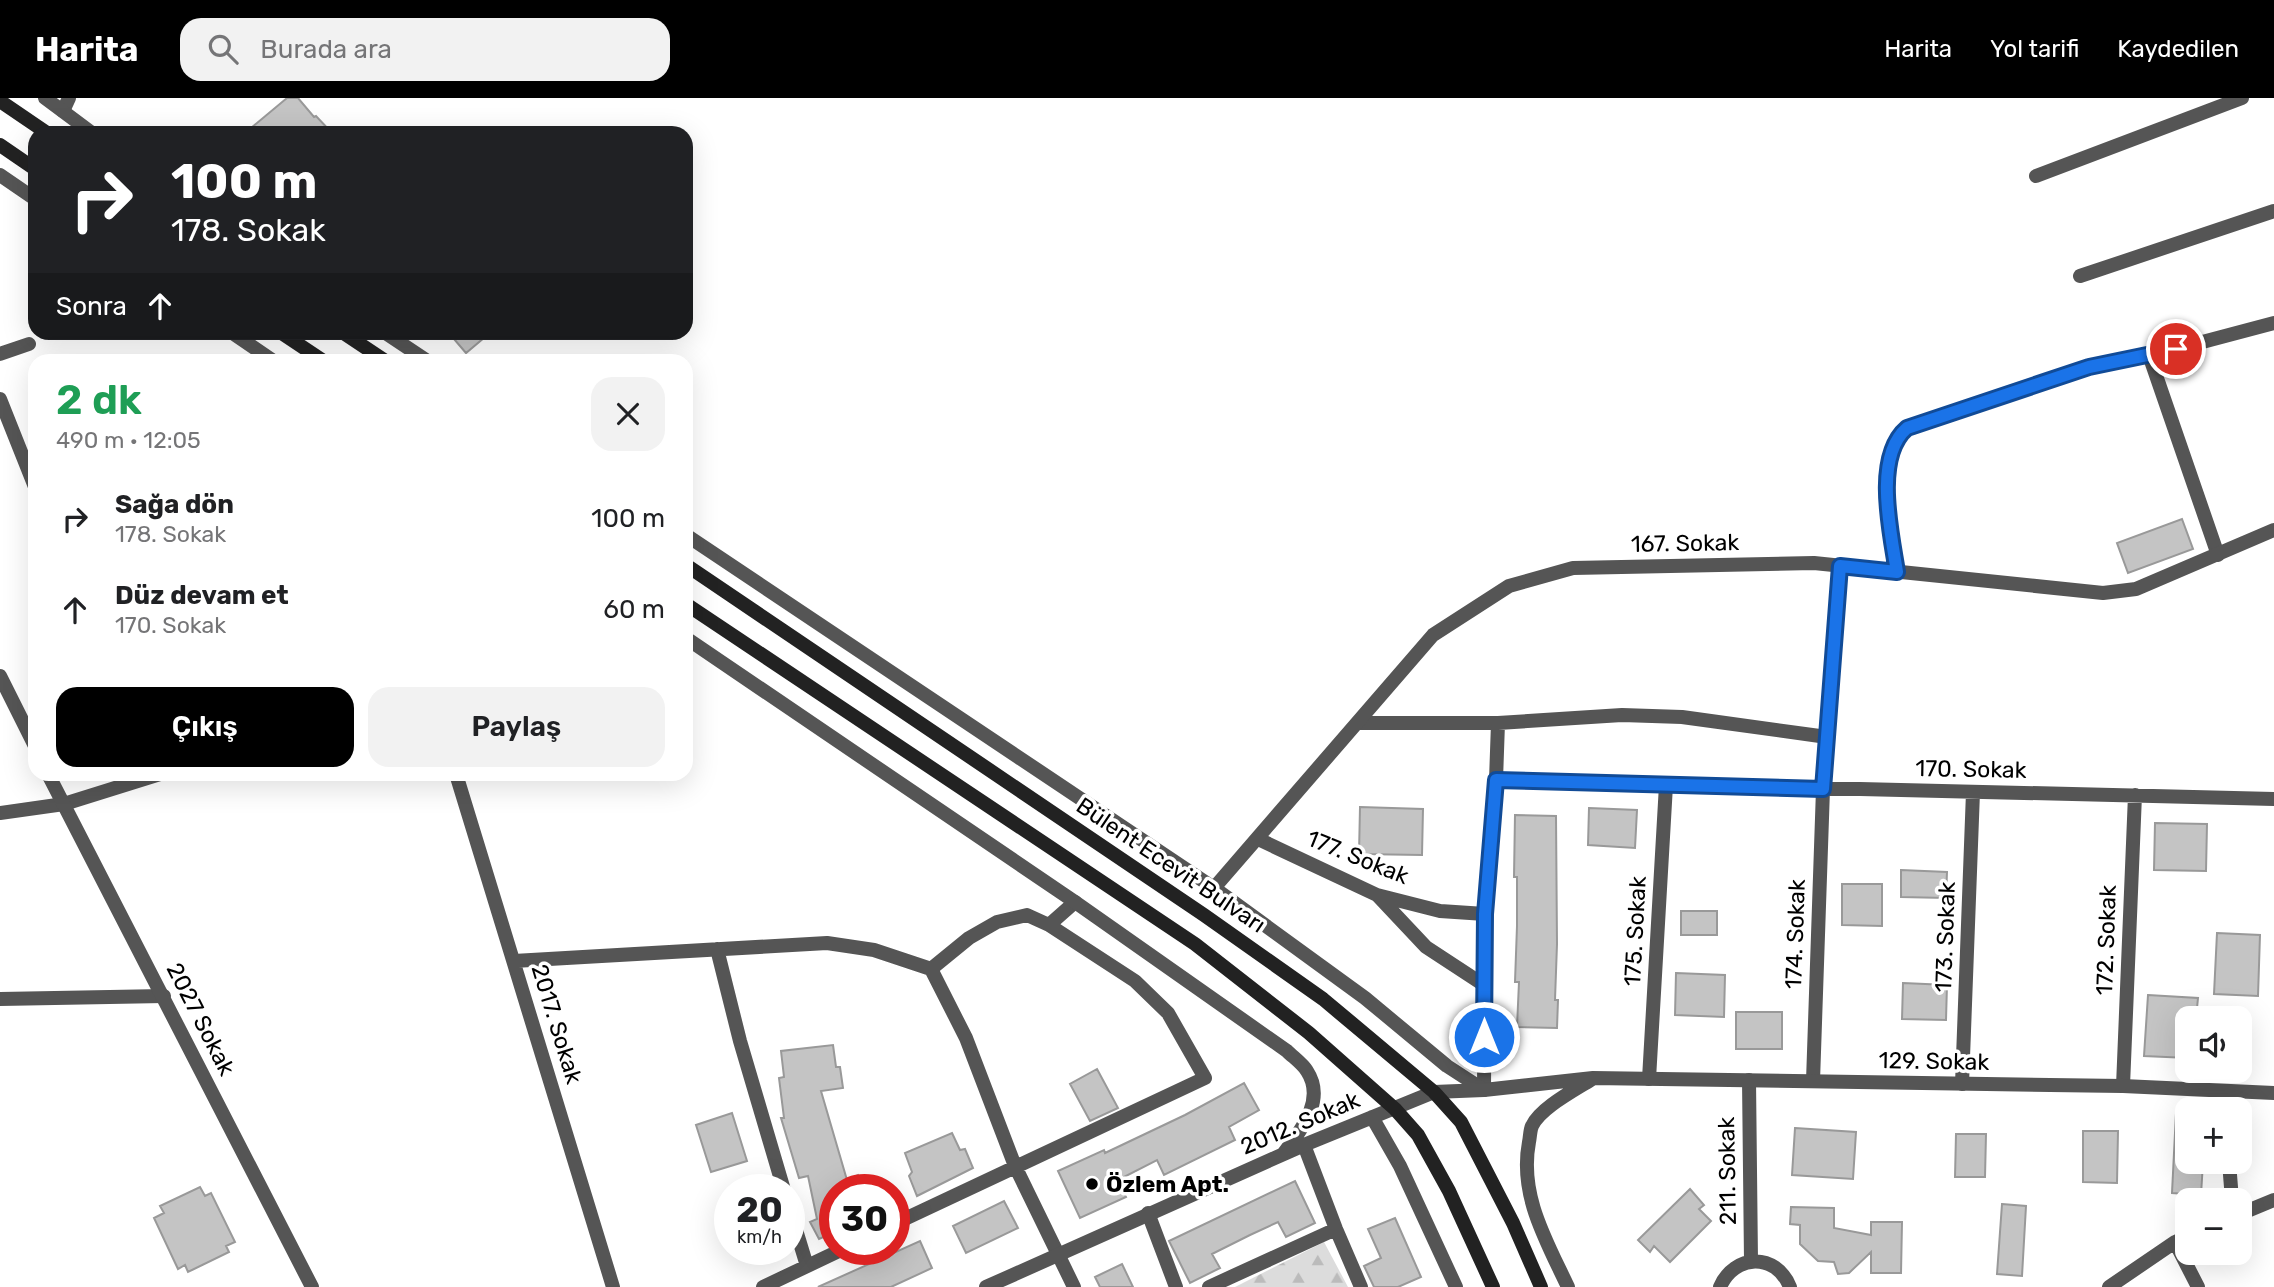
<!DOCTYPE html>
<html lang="tr">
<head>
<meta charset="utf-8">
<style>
  body { margin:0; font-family:Rubik,sans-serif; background:#f2f2f2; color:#202124; height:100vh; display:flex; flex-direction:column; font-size:26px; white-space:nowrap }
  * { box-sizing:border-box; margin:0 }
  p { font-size:23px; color:#757577 }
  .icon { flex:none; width:38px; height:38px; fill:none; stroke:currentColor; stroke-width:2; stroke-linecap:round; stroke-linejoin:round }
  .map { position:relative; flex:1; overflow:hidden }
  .panel { position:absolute; left:28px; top:256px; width:665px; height:427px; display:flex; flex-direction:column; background:#fff; border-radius:21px; box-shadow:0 7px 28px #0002 }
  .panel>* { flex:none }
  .banner { position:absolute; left:28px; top:28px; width:665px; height:214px; border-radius:21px; box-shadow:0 7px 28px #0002; background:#202124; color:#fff; overflow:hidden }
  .fabs { position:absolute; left:2175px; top:908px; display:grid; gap:14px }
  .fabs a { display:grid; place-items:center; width:77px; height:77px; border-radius:14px; background:#fff; box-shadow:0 7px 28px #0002; font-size:35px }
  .speed { position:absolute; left:714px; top:1076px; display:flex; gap:14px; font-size:35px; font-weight:700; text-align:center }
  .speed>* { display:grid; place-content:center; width:91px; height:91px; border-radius:50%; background:#fff; box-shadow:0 7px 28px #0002; line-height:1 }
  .speed small { font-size:18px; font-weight:400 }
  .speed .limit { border:10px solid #d22; background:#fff; color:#111 }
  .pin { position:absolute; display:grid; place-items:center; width:60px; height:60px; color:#fff; margin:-30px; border:4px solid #fff; border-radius:50%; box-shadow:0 2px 7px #0007 }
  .me { position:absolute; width:77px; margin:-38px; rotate:0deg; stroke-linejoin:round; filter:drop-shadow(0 0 5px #0008) }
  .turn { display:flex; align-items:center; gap:24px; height:147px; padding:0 28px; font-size:32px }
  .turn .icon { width:91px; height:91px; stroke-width:2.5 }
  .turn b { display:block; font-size:49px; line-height:60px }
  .then { display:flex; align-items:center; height:66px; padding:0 28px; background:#0003; gap:14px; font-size:26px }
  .round { display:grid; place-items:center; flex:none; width:74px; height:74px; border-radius:21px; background:#f2f2f2 }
  .overview { display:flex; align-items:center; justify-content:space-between; height:119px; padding:0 28px }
  h1 { font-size:42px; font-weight:600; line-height:52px; color:#1e9e55 }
  .action { display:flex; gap:14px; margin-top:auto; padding:14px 28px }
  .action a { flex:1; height:80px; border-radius:21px; background:#000; color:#fff; font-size:28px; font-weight:600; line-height:80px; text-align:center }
  .action a+a { background:#f2f2f2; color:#202124 }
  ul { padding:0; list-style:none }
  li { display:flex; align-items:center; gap:21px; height:91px; padding:0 28px }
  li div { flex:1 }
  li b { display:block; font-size:26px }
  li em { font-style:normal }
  header { display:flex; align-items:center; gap:42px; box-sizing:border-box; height:98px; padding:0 35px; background:#000; color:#fff }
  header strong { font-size:33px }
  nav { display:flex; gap:38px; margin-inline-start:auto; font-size:24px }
  .search { width:490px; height:63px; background:#f2f2f2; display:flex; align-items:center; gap:18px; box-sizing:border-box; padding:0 24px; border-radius:21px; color:#757577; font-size:26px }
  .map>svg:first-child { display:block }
</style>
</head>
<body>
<header>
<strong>Harita</strong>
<div class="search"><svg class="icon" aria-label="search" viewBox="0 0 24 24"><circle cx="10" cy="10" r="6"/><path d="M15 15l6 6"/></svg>Burada ara</div>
<nav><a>Harita</a><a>Yol tarifi</a><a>Kaydedilen</a></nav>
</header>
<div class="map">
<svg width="2274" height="1189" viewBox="0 0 2274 1189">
  <defs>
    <pattern id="forest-firs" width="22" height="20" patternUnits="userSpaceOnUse" patternTransform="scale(1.75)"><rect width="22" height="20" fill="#dcdcdc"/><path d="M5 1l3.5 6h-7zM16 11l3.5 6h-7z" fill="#bbb"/></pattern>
  </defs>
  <rect width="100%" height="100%" fill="#fff"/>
  <path fill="url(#forest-firs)" d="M1324,1144L1348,1189H1235Z"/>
  <path fill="#c4c4c4" stroke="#999" stroke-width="2" d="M287,0H298L314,19L316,18L332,35H245Z
    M448,234H491L466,255Z
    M2182,421L2193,451L2128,475L2117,445Z
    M1360,709L1423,711L1422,757L1359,756Z
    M1589,710L1637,712L1635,750L1588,747Z
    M1515,717L1556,718L1557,846L1555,902H1558L1557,930L1517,929L1519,884H1515L1517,828V779H1514Z
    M2155,725L2207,726L2206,773L2154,772Z
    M1901,772L1947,774L1946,800L1901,799Z
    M1842,786H1882V828L1842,827Z
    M1681,813H1717V837H1681Z
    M2217,835L2260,837L2258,898L2214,896Z
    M1676,875L1725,877L1724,919L1675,917Z
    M1903,885L1947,887L1946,922L1902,921Z
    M2148,897L2198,900L2196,920H2188V960L2144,958Z
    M1736,914H1782V951H1736Z
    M833,947L836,969H840L843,990L821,993L847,1082L858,1077L865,1092H835V1134L819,1141L810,1124L817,1121L808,1078L799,1080L781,1020H784L779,980L784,979L781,953Z
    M1097,971L1118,1010L1090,1023L1070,986Z
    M1244,985L1259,1012L1229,1029L1235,1042L1164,1077L1157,1062L1118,1082L1126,1099L1080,1120L1058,1073L1104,1052L1105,1055L1185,1017Z
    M732,1015L747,1063L711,1074L696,1027Z
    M2176,1015L2188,1016V1064H2203L2201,1097L2172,1095Z
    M1795,1030L1856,1034L1853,1081L1792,1077Z
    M2083,1033H2118L2117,1085L2083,1084Z
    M952,1035L960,1052L965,1051L973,1070L917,1098L909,1078L912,1074L905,1055Z
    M1956,1036H1986L1985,1079H1955Z
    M1295,1083L1315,1125L1286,1139L1278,1124L1250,1137L1212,1156L1220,1170L1190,1185L1169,1143Z
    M200,1089L205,1098L211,1095L235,1144L226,1148L229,1154L188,1174L185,1167L178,1171L154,1120L164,1115L160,1108Z
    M1690,1091L1704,1107L1699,1111L1711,1123L1670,1164L1654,1148L1650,1154L1638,1142Z
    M1004,1103L1018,1130L966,1155L953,1128Z
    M2002,1106L2026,1108L2022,1178L1997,1176Z
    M1791,1109L1834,1110V1130L1871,1137V1124H1902L1901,1175H1871V1154L1849,1175L1838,1176L1834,1164L1818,1163L1800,1146V1127L1790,1126Z
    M1395,1120L1421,1179L1398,1189H1374L1364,1168L1381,1160L1368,1131Z
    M920,1143L932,1170L891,1189H818Z
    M1122,1166L1133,1189H1100L1095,1179Z"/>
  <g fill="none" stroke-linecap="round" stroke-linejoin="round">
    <path stroke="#555" stroke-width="14" d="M63,13L69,0
      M2036,78L2242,0
      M2080,178L2274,113
      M0,256L29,246
      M2149,257L2218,457
      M0,301L35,389
      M1897,474C1891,435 1873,359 1907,330L2089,269L2176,251L2274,225
      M1358,625H1498L1622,617L1682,619L1827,639
      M456,676L613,1189
      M1496,682L2274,701
      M0,715L64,706L160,676
      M1258,741L1377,797L1440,813L1485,816
      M1378,798L1426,849L1484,887
      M717,851L740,943L784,1092
      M514,863L827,845L874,852L931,871
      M0,901L164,898
      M1649,981L1666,687
      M1749,982L1751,1163
      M1813,983L1823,691L1840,468
      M1962,986L1973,694
      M2123,988L2135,697
      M1484,992L1485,816L1496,682L1498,625
      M2224,993L2225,1012
      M1304,1047L1336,1131L1361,1189
      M2229,1064L2232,1102
      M789,1109L807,1168
      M1148,1115L1176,1189
      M2240,1116L2274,1102
      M894,1126L1205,980L1168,915L1135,883L1049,827
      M2175,1144L2198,1189
      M763,1189L841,1152
      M1074,1189L1015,1068L966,940L931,871L969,840L997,824L1027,817L1049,827L1075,804
      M1209,1189L1336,1131
      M1720,1189C1734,1156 1776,1154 1790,1189
      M2109,1189L2175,1144L2188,1138"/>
    <path stroke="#555" stroke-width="14" d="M45,0L92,35
      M0,77L35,101
      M231,234L272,262
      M384,234L426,262
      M686,437L1214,790L1365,900L1447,968L1484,992
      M686,540L1075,804L1287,953C1293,959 1303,966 1307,973C1326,1002 1301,1032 1284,1055
      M0,578L35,648
      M48,676L312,1189
      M1214,790L1433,537L1509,488L1573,470L1814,465L2103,495L2136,491L2274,432
      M1372,1019L1400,1068L1456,1189
      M986,1189L1304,1047L1434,994L1484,992L1593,980L2123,988L2274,995
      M1568,1189C1546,1142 1519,1097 1529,1044C1530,1040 1530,1032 1532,1028C1540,1010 1575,992 1592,981"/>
    <path stroke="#222" stroke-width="14" d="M0,3L47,35
      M0,47L35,71
      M280,234L322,262
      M342,234L384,262
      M686,467L1204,817L1323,901L1434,994L1461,1024L1513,1125L1541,1189
      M686,506L1195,846L1309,935L1395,1011L1418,1037L1449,1093L1493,1189"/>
  </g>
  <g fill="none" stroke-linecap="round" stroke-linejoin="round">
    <defs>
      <path id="route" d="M1484,939L1485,816L1496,682L1823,691L1840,468L1897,474C1891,435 1873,359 1907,330L2089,269L2176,251"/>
    </defs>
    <use href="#route" stroke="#114b97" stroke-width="18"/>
    <use href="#route" stroke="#1a73e8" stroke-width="12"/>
  </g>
  <circle fill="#000" stroke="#fff" stroke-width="2.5" cx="1092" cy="1086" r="7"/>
  <g text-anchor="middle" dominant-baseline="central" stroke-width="7" stroke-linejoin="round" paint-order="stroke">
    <g font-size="23" fill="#000" stroke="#fff">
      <text transform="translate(1685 445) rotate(-1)">167. Sokak</text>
      <text transform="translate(1971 671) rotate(1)">170. Sokak</text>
      <text transform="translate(1358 759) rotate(22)">177. Sokak</text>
      <text transform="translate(1171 767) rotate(34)">Bülent Ecevit Bulvarı</text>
      <text transform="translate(1635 833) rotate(-87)">175. Sokak</text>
      <text transform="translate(1795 836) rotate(-88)">174. Sokak</text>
      <text transform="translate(1945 839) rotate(-88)">173. Sokak</text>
      <text transform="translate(2106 842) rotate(-88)">172. Sokak</text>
      <text transform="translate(201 921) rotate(63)">2027 Sokak</text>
      <text transform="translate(557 926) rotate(73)">2017. Sokak</text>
      <text transform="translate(1934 963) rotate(1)">129. Sokak</text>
      <text transform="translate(1300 1025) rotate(-23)">2012. Sokak</text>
      <text transform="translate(1727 1073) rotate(-91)">211. Sokak</text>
    </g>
    <g font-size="23" font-weight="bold" fill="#000" stroke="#fff" text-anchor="start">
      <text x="1106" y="1086">Özlem Apt.</text>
    </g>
  </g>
</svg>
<div class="fabs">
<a><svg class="icon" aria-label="sound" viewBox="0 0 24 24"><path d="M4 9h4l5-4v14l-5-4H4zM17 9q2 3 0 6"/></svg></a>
<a>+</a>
<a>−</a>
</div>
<div class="speed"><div>20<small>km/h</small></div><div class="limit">30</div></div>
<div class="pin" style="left:2176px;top:251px;background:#d93025"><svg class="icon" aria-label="arrive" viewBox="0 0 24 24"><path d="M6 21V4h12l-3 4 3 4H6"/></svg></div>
<svg class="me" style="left:1484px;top:939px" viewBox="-20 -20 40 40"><circle r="17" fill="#1a73e8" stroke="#fff" stroke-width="3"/><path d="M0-11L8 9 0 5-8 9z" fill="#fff"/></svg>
<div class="banner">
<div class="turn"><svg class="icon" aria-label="right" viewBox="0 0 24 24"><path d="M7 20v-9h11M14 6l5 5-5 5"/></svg><div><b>100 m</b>178. Sokak</div></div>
<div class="then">Sonra<svg class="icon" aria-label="ahead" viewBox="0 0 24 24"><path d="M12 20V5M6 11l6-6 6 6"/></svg></div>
</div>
<section class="panel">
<div class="overview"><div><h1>2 dk</h1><p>490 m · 12:05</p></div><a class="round"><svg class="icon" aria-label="close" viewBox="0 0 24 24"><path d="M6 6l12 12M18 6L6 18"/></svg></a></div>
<ul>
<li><svg class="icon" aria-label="right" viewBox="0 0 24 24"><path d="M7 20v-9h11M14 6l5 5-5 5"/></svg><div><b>Sağa dön</b><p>178. Sokak</p></div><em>100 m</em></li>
<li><svg class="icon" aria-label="ahead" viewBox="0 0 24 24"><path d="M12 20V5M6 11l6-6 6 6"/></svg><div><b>Düz devam et</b><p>170. Sokak</p></div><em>60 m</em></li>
</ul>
<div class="action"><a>Çıkış</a><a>Paylaş</a></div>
</section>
</div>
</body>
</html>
